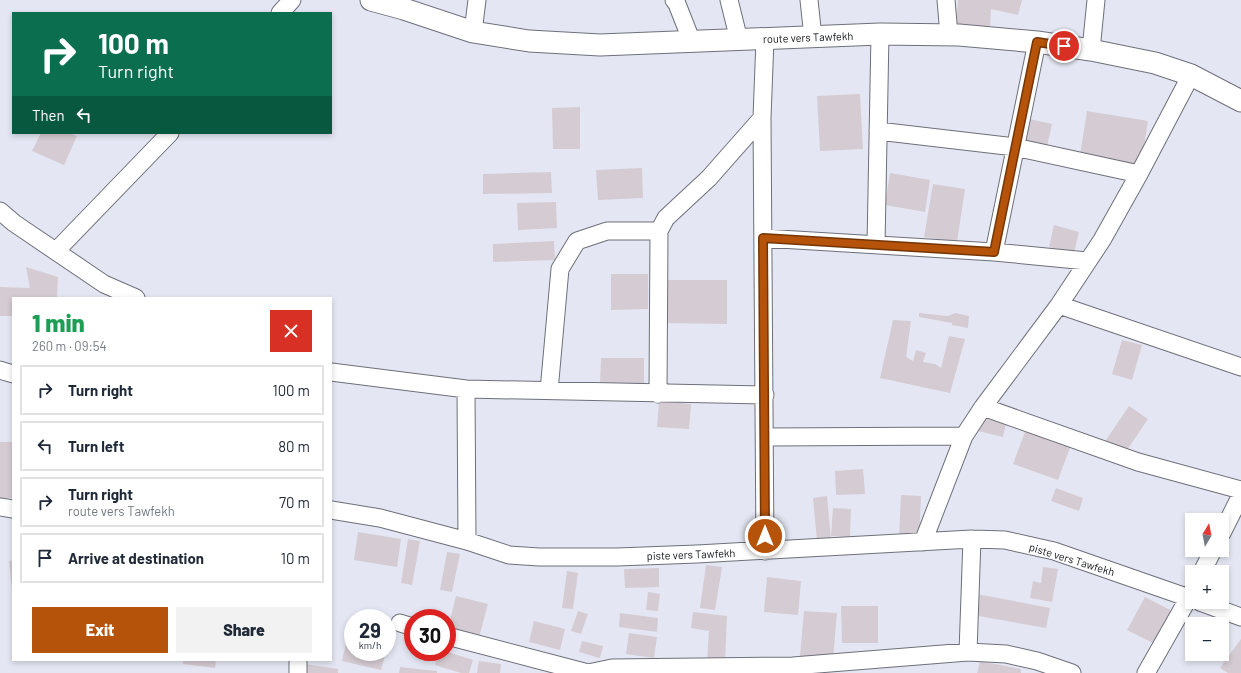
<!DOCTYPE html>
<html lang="en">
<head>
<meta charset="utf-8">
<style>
  body { margin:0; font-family:Barlow,sans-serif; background:#f2f2f3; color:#1f2937; height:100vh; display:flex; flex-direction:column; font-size:15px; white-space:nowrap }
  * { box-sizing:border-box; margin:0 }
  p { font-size:13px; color:#747a83 }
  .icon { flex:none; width:22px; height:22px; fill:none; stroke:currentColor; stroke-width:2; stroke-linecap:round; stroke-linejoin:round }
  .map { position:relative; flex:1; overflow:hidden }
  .side { position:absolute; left:12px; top:297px; width:320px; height:364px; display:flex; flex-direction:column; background:#fff; border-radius:0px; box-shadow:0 2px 6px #0003 }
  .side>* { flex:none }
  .hud { position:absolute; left:12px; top:12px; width:320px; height:122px; border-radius:0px; box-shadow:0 2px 6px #0003; background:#0b6e4f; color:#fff; overflow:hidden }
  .needle { width:26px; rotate:10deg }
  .buttons { position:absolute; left:1185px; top:513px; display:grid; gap:8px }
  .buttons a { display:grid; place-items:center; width:44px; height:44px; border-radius:0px; background:#fff; box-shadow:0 2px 6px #0003; font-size:20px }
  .speed { position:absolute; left:344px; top:609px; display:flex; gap:8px; font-size:20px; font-weight:700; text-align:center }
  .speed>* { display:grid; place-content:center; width:52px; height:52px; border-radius:50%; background:#fff; box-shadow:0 2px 6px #0003; line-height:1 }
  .speed small { font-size:10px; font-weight:400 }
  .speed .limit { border:6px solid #d22; background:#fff; color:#111 }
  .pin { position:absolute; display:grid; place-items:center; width:34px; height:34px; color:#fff; margin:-17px; border:2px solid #fff; border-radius:50%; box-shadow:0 1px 4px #0007 }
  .me { position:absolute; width:44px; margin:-22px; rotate:0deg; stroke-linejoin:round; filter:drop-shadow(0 0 3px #0008) }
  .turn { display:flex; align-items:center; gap:14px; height:84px; padding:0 20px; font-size:18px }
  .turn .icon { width:52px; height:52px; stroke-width:2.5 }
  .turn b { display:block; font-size:28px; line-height:34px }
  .then { display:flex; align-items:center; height:38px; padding:0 20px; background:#0003; gap:8px; font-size:15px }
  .round { display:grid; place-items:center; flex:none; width:42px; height:42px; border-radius:0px; background:#f2f2f3 }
  .headline { display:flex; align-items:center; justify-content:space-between; height:68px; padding:0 20px }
  h1 { font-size:24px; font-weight:800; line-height:30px; color:#1e9e55 }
  .action { display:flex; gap:8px; margin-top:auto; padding:8px 20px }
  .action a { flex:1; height:46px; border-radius:0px; background:#b45309; color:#fff; font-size:16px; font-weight:800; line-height:46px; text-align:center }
  .action a+a { background:#f2f2f3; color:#1f2937 }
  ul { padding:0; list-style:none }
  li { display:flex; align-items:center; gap:12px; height:50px; margin:0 8px 6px; padding:0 12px; border:2px solid #e0e1e3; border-radius:0px }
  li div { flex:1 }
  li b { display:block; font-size:15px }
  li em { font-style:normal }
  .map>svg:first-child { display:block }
</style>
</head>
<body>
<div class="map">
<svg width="1241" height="673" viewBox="0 0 1241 673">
  <rect width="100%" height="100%" fill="#e4e7f3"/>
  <path fill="#d5cbd2" d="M958,0H1022L1018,15L991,9L990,27L956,25Z
    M860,94L863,149L820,151L817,96Z
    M580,107V149H553L552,108Z
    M1087,111L1148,121L1141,165L1080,155Z
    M1025,118L1052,124L1047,146L1020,141Z
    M41,133H69L77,136L64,165L32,151Z
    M642,168L643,198L598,200L596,170Z
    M551,172L552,193L483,194V174Z
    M890,173L930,180L925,212L885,205Z
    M933,184L965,189L957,242L924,237Z
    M556,202L557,228L518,230L517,203Z
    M1054,225L1079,232L1074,253L1049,247Z
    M554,241L555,260L493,262V244Z
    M26,267L58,277L57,298H13V316H0V287L30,288Z
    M611,274H648V309L611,310Z
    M665,280H727V324L665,323Z
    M919,313L948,316L955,313L969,316L968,328L952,325V323L919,317Z
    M893,320L911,321L906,357L913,361L916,350L926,353L923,362L935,364L941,368L949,336L965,339L950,393L880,378Z
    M1122,340L1142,345L1132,380L1112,374Z
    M601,358H644V386L600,385Z
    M659,401L691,404L689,429L657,427Z
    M1129,406L1148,419L1123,456L1104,443Z
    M982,418L1006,423L1003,437L978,431Z
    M1026,429L1071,445L1058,480L1013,464Z
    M0,442H13V498H0Z
    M863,469L865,494L836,495L835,471Z
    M1056,488L1083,498L1079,511L1051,501Z
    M901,495L921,496L919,540L899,539Z
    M827,496L831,540L817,541L813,498Z
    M833,508L851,509L850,537L831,536Z
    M358,532L401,539L397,567L354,560Z
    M408,539L420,541L412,585L401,583Z
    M447,552L460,554L452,592L440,590Z
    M13,560V590H12L9,561Z
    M706,565L722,567L715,610L700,608Z
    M1043,567L1058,569L1052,602L1030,598L1033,581L1041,583Z
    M659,568V587L625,588L624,569Z
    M567,571L578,573L573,609L562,608Z
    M767,577L801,581L798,615L764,612Z
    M648,592L660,594L658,611L646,610Z
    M977,594L1050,608L1046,628L973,615Z
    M456,596L488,604L478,641L447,633Z
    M1145,597L1172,611L1155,644L1127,630Z
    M841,606H878V643H842Z
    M578,611L588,614L581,634L571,631Z
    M804,611L837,613L833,659L800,656Z
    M693,612L727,616L725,663L707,662L709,631L691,628Z
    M620,613L658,618L657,632L619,627Z
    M352,618H353V638L348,637Z
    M534,621L565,629L560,650L529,642Z
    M629,633L657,637L654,658L626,654Z
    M1241,639V673H1228L1220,668Z
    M582,641L603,646L600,658L579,652Z
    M346,643L353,645V652H386L381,670L342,661Z
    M439,652H448L473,660L469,673H461L435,665Z
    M183,660H216L215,668L183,664Z
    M479,661L501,664L500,673H477Z
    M980,661L1021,669V673H977Z
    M305,664L338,669V673H304Z
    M400,667L437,671V673H399Z"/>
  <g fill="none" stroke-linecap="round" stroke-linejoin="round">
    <defs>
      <path id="minor" d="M674,0L677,4L692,42
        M729,0L739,40
        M809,0L813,37
        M946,0L949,35
        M280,13L292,0
        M473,32L477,0
        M765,39L762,118L765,551
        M1091,50L1096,0
        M878,131L1015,147L1139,174
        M0,211L14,223L104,284L136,298
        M763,238L994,252L1087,261
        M876,245L880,34
        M56,251L170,133
        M994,252L1037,42
        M1059,305L1241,367
        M0,370L13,374
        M331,372L466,389L765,395
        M466,389L467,541
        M549,391L560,269L577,241L607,231H659
        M658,394L659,231L666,218L709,178L762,118
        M983,407L1138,462L1241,490
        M766,437L964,436
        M0,507L13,509
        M331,510L380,518L467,541L509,555L539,557H617L697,554L972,539L1005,540L1054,551L1192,599
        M1222,533L1241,495
        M923,542L964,436L983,407L1059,305L1102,240L1139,174L1191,75
        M1202,572L1213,550
        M1200,602L1241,617
        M400,623L413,627
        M447,636L588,673
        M968,652L972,539
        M298,673V660
        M588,673L612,668L793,666L968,652L1006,654L1037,661L1072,673
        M1146,673L1192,592"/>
      <path id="tertiary" d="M371,0L404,9L473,32L529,41L600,45L880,34L959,35L1037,42L1091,50L1155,63L1191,75L1241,101"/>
    </defs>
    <use href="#minor" stroke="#6d707a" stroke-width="19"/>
    <use href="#tertiary" stroke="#6d707a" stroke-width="23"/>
    <use href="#minor" stroke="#fff" stroke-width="17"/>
    <use href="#tertiary" stroke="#fff" stroke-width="21"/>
  </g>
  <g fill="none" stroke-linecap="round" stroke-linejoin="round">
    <defs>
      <path id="route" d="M765,536L763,238L994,252L1037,42L1064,46"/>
    </defs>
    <use href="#route" stroke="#753606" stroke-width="10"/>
    <use href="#route" stroke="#b45309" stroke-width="7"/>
  </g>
  <g text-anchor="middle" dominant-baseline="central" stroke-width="3" stroke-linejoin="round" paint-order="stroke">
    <g font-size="11" fill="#121417" stroke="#fff">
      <text transform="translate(808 37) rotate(-2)">route vers Tawfekh</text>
      <text transform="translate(691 554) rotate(-2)">piste vers Tawfekh</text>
      <text transform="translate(1072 559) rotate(17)">piste vers Tawfekh</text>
    </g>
  </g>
</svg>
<div class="buttons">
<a><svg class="needle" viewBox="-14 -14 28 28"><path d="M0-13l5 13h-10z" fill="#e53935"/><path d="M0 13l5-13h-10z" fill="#747a83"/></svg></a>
<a>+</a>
<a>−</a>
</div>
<div class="speed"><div>29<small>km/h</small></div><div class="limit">30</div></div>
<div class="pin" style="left:1064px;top:46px;background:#d93025"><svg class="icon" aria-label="arrive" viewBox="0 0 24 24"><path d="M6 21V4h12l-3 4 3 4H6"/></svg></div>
<svg class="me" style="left:765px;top:536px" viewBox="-20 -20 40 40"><circle r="17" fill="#b45309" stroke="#fff" stroke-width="3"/><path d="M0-11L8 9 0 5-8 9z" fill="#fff"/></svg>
<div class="hud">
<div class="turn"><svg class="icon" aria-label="right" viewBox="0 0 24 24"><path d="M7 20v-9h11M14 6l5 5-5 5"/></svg><div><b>100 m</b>Turn right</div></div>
<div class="then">Then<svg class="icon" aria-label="left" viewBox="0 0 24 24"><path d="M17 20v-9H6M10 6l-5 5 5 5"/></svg></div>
</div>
<section class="side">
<div class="headline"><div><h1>1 min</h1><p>260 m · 09:54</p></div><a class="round" style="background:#d93025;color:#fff"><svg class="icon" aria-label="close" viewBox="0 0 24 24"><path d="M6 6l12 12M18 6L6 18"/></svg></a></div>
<ul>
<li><svg class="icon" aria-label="right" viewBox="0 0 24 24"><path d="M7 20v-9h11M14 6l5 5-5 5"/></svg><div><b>Turn right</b></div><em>100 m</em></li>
<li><svg class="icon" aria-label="left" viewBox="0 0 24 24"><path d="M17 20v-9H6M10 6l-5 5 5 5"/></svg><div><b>Turn left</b></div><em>80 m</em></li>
<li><svg class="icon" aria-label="right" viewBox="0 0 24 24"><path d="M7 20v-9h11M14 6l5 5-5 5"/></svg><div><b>Turn right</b><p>route vers Tawfekh</p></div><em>70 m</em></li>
<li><svg class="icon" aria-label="arrive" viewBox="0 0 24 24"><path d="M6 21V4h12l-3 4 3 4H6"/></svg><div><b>Arrive at destination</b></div><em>10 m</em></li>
</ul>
<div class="action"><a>Exit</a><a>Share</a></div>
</section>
</div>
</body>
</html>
